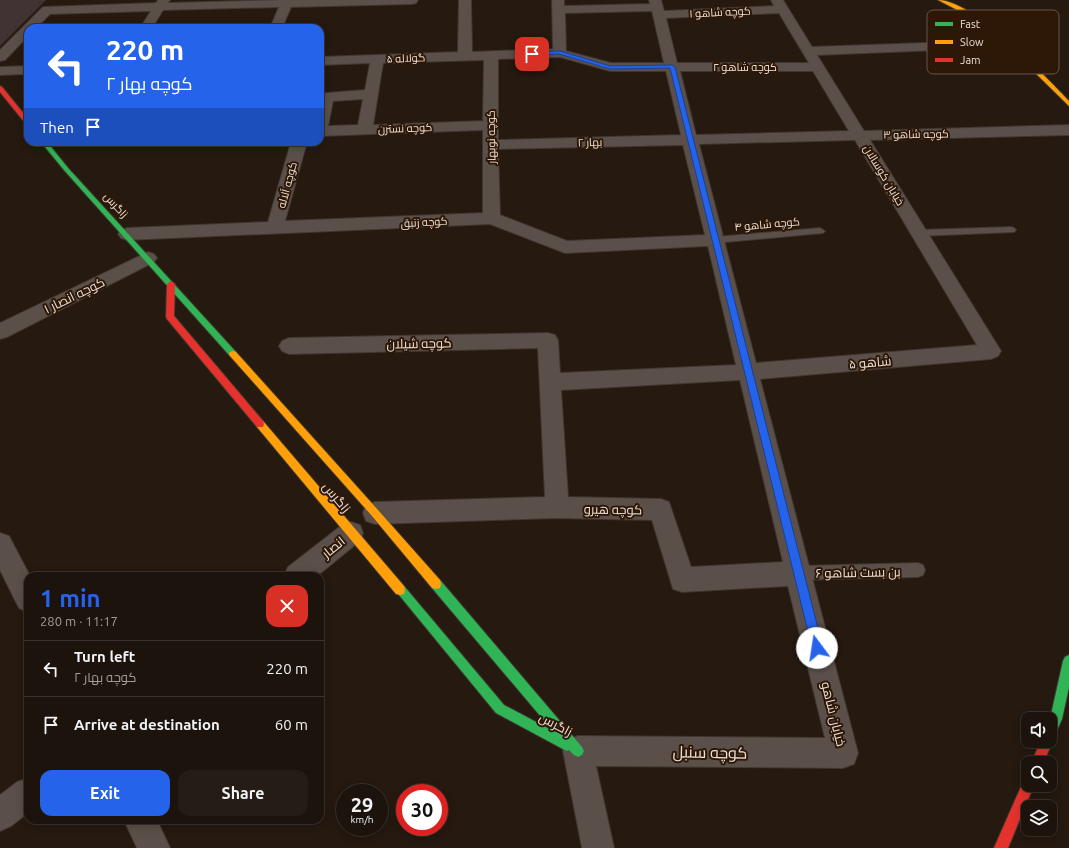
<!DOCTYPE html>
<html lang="en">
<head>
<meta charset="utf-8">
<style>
  body { margin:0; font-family:Ubuntu,Cairo,sans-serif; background:#251c15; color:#f1f3f6; height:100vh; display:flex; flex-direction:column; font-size:15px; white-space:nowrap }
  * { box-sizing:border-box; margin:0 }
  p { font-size:13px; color:#a09e9d }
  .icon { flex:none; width:22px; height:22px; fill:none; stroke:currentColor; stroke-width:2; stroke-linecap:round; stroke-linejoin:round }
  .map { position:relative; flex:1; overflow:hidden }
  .side { position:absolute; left:24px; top:572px; width:300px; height:252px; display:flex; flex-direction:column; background:#1c130c; border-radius:12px; box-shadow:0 2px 10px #0003,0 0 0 1px #3a322d }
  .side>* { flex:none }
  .banner { position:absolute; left:24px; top:24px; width:300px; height:122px; border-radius:12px; box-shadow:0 2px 10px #0003,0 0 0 1px #3a322d; background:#2563eb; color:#fff; overflow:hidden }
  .buttons { position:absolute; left:1021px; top:712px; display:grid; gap:8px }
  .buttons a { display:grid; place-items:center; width:36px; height:36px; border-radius:8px; background:#1c130c; box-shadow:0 2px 10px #0003,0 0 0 1px #3a322d; font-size:20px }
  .speed { position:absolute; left:336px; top:784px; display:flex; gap:8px; font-size:20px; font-weight:700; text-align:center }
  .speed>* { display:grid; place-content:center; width:52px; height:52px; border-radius:50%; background:#1c130c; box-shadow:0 2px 10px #0003,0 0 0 1px #3a322d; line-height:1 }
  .speed small { font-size:10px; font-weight:400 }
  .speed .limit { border:6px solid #d22; background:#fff; color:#111 }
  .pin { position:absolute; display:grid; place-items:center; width:34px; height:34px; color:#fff; margin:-17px; border-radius:8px; box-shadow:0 2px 6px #0006 }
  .me { position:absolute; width:44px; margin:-22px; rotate:346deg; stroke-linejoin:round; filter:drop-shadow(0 0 3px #0008) }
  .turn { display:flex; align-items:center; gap:14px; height:84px; padding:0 16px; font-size:18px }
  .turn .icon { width:52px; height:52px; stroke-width:2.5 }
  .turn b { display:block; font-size:28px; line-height:34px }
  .then { display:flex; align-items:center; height:38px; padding:0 16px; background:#0003; gap:8px; font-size:15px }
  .round { display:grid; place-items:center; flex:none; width:42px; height:42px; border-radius:12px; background:#251c15 }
  .overview { display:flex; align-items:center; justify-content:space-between; height:68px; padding:0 16px }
  h1 { font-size:24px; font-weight:600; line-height:30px; color:#2563eb }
  .action { display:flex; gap:8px; margin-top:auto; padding:8px 16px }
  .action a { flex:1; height:46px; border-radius:12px; background:#2563eb; color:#fff; font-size:16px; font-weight:600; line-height:46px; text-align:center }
  .action a+a { background:#251c15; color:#f1f3f6 }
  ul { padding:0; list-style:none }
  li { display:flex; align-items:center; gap:12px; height:56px; padding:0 16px; border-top:1px solid #3a322d }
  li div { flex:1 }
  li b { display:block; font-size:15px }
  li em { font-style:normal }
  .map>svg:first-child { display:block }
</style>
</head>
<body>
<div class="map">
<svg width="1069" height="848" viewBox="0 0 1069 848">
  <rect width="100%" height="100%" fill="#251910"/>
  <path fill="#413234" d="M0,0H46L0,46Z"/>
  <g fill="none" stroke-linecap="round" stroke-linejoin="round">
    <defs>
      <path id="lane" d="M1011,227L1014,228L1016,230L1014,232L919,236L914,233L919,230Z
        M820,228L825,231L823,233L715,243L710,240L715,237Z
        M918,563L923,565L925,570L923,575L918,577L799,580L794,578L792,573L794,568L799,566Z"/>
      <path id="street" d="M158,0H170L168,3L280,0H418L416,3L412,4L291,7L282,28H270L279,7L163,10L152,28H140L151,11L50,14L36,28H28V36L5,60L0,61V50L43,7L156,3Z
        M459,0H471L472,52L553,49L552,0H564V6L650,4L649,0H661L664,11L774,6L771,0H783L812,47L1008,40L1013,41L1014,44L1013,47L817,55L864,131L1069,125V135L870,140L1001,351L998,356L991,359L760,379L858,753L854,764L843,768L596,766L614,848H582L563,751L567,740L578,736L825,738L788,586L682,592L673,589L652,520L557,518L375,524L366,521L363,513L366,505L375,502L545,497L538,348L289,354L282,351L279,346L282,341L289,338L548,333L555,335L558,340L560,373L736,365L708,246L565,253L490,224L127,240L121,238L118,234L121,230L127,228L268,222L291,142H307L285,221L483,213V130L320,136V97L322,94L327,93L365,90L370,63L320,65V57L458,52ZM652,11L664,63H611L566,51L565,13ZM779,13L809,63H677L666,18ZM560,57L610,71H666L681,135L498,140V59ZM484,60L483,121L373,125L383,63ZM680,71H813L849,131L696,135ZM363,99L358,125L328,126L333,101ZM855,140L977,345L756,363L699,144ZM683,145L705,235L567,241L500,215L498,149ZM740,380L783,562L691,567L669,502L661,499L568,497L561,390Z
        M28,66V74L0,75V67Z
        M148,252L154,254L157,258L154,262L7,337L0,339V323Z
        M351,522L360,525L363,533L360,541L317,576H284L288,567L342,525Z
        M0,533L9,536L30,576H28V612L19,608L0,570Z
        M28,778V813L11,826L0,831V795L17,782Z
        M124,820H157L170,848H137Z"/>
      <path id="fast" d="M41,142H47L68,168L236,352L237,354L236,356H230L64,170Z
        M436,579L440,580L582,747L584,751L582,755L578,757L574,755L569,750L567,751L563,749L496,713L395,590L396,586L400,585L404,586L504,705L553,731L432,588L431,584L432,580Z
        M1069,655V687L1062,719L1054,737L1050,739V719L1063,661L1065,657Z"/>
      <path id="slow" d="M938,0C973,0 1044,75 1069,101V106L1018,56L992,33L963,13Z
        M233,351L236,352L378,510L440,580L441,584L440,588L436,589L432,588L372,516L230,356L229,354L230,352Z
        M260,420L263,421L404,586L405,590L404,594L400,595L396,594L257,427L256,424L257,421Z"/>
      <path id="jam" d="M0,86L2,87L28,119V125L26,124L0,92Z
        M171,281L175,284L174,316L263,421L264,424L263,427H257L167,319L166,317L167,284Z
        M1050,736L1053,741L1043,763H1031L1041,741H1050Z
        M1028,778V785H1034L1008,848H994L1024,780Z"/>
    </defs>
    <use href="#lane" stroke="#3f362f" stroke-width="2"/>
    <use href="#street" stroke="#3f362f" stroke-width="2"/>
    <use href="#fast" stroke="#3f362f" stroke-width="2"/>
    <use href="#slow" stroke="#3f362f" stroke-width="2"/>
    <use href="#jam" stroke="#3f362f" stroke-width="2"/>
    <use href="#lane" fill="#5a4f49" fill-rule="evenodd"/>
    <use href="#street" fill="#5a4f49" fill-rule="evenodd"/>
    <use href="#fast" fill="#30b455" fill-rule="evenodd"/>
    <use href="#slow" fill="#ff9f0a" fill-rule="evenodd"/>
    <use href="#jam" fill="#e5322d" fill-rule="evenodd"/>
  </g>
  <path fill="#2563eb" stroke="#184099" d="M560,51L610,66L672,65L675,67L823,648L821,652L817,654L813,652L812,648L670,68L610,69L559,54L532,55L530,54L532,52Z"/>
  <g text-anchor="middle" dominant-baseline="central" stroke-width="4" stroke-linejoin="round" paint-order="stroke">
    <g font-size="11" fill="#f0e1d7" stroke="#2d1808">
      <text transform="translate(720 12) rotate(-3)">کوچه شاهو ۱</text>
      <text transform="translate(406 58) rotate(-2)">گولاله ۵</text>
      <text x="745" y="67">کوچه شاهو ۲</text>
      <text transform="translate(405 128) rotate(-2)">کوچه نسترن</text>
      <text transform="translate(916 134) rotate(-1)">کوچه شاهو ۳</text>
      <text transform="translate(491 137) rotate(-91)">کوچه نوبهار</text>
      <text transform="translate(590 142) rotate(-2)">بهار ۲</text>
      <text transform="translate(884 175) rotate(59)">خیابان کوسالان</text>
      <text transform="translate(287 185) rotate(-75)">کوچه آلاله</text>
      <text transform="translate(116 205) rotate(47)">زاگرس</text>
      <text transform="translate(424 222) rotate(-3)">کوچه زنبق</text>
      <text transform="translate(767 224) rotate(-5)">کوچه شاهو ۴</text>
    </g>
    <g font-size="13" fill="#f0e1d7" stroke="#2d1808">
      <text transform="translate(74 295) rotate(-26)">کوچه انصار ۱</text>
      <text transform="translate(419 343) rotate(-1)">کوچه شیلان</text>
      <text transform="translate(870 362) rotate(-5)">شاهو ۵</text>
      <text transform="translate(337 497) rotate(50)">زاگرس</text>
      <text transform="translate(613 509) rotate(1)">کوچه هیرو</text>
      <text transform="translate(333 547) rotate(-39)">انصار</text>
      <text transform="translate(858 572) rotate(-1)">بن بست شاهو ۶</text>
      <text transform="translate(834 714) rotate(76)">خیابان شاهو</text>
      <text transform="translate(556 724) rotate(28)">زاگرس</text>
    </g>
    <g font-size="16" fill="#f0e1d7" stroke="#2d1808">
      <text transform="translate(710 752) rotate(1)">کوچه سنبل</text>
    </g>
  </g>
  <rect x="927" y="10" width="132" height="64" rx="6" fill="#2d1808" stroke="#685446" stroke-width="1"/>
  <rect x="935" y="22" width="18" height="4" fill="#30b455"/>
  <rect x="935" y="40" width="18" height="4" fill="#ff9f0a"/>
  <rect x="935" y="58" width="18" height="4" fill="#e5322d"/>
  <g font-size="11" fill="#f0e1d7">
    <text x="960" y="28">Fast</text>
    <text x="960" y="46">Slow</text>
    <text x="960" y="64">Jam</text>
  </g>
</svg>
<div class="buttons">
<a><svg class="icon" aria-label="sound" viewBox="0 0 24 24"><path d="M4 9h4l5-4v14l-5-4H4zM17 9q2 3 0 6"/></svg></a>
<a><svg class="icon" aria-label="search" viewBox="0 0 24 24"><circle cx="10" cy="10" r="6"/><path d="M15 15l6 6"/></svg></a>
<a><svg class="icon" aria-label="layers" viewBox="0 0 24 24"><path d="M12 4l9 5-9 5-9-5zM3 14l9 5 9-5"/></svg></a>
</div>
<div class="speed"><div>29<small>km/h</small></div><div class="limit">30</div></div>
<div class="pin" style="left:532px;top:54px;background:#d93025"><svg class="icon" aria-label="arrive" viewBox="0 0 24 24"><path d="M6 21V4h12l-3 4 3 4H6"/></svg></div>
<svg class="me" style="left:817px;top:648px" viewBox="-20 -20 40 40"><circle r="19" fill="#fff"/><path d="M0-13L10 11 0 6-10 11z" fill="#2563eb"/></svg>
<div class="banner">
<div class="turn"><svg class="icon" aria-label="left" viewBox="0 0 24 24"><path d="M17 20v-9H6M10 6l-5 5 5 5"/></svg><div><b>220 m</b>کوچه بهار ۲</div></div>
<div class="then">Then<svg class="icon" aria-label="arrive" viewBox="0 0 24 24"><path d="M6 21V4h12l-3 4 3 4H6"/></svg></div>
</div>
<section class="side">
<div class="overview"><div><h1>1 min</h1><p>280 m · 11:17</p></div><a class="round" style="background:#d93025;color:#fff"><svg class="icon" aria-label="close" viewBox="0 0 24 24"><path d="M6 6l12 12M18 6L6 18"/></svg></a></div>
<ul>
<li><svg class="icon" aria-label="left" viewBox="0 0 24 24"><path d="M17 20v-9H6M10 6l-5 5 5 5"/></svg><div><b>Turn left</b><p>کوچه بهار ۲</p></div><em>220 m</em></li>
<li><svg class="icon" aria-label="arrive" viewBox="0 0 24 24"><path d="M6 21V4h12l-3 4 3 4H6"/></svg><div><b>Arrive at destination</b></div><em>60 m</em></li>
</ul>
<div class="action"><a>Exit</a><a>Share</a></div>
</section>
</div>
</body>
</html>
